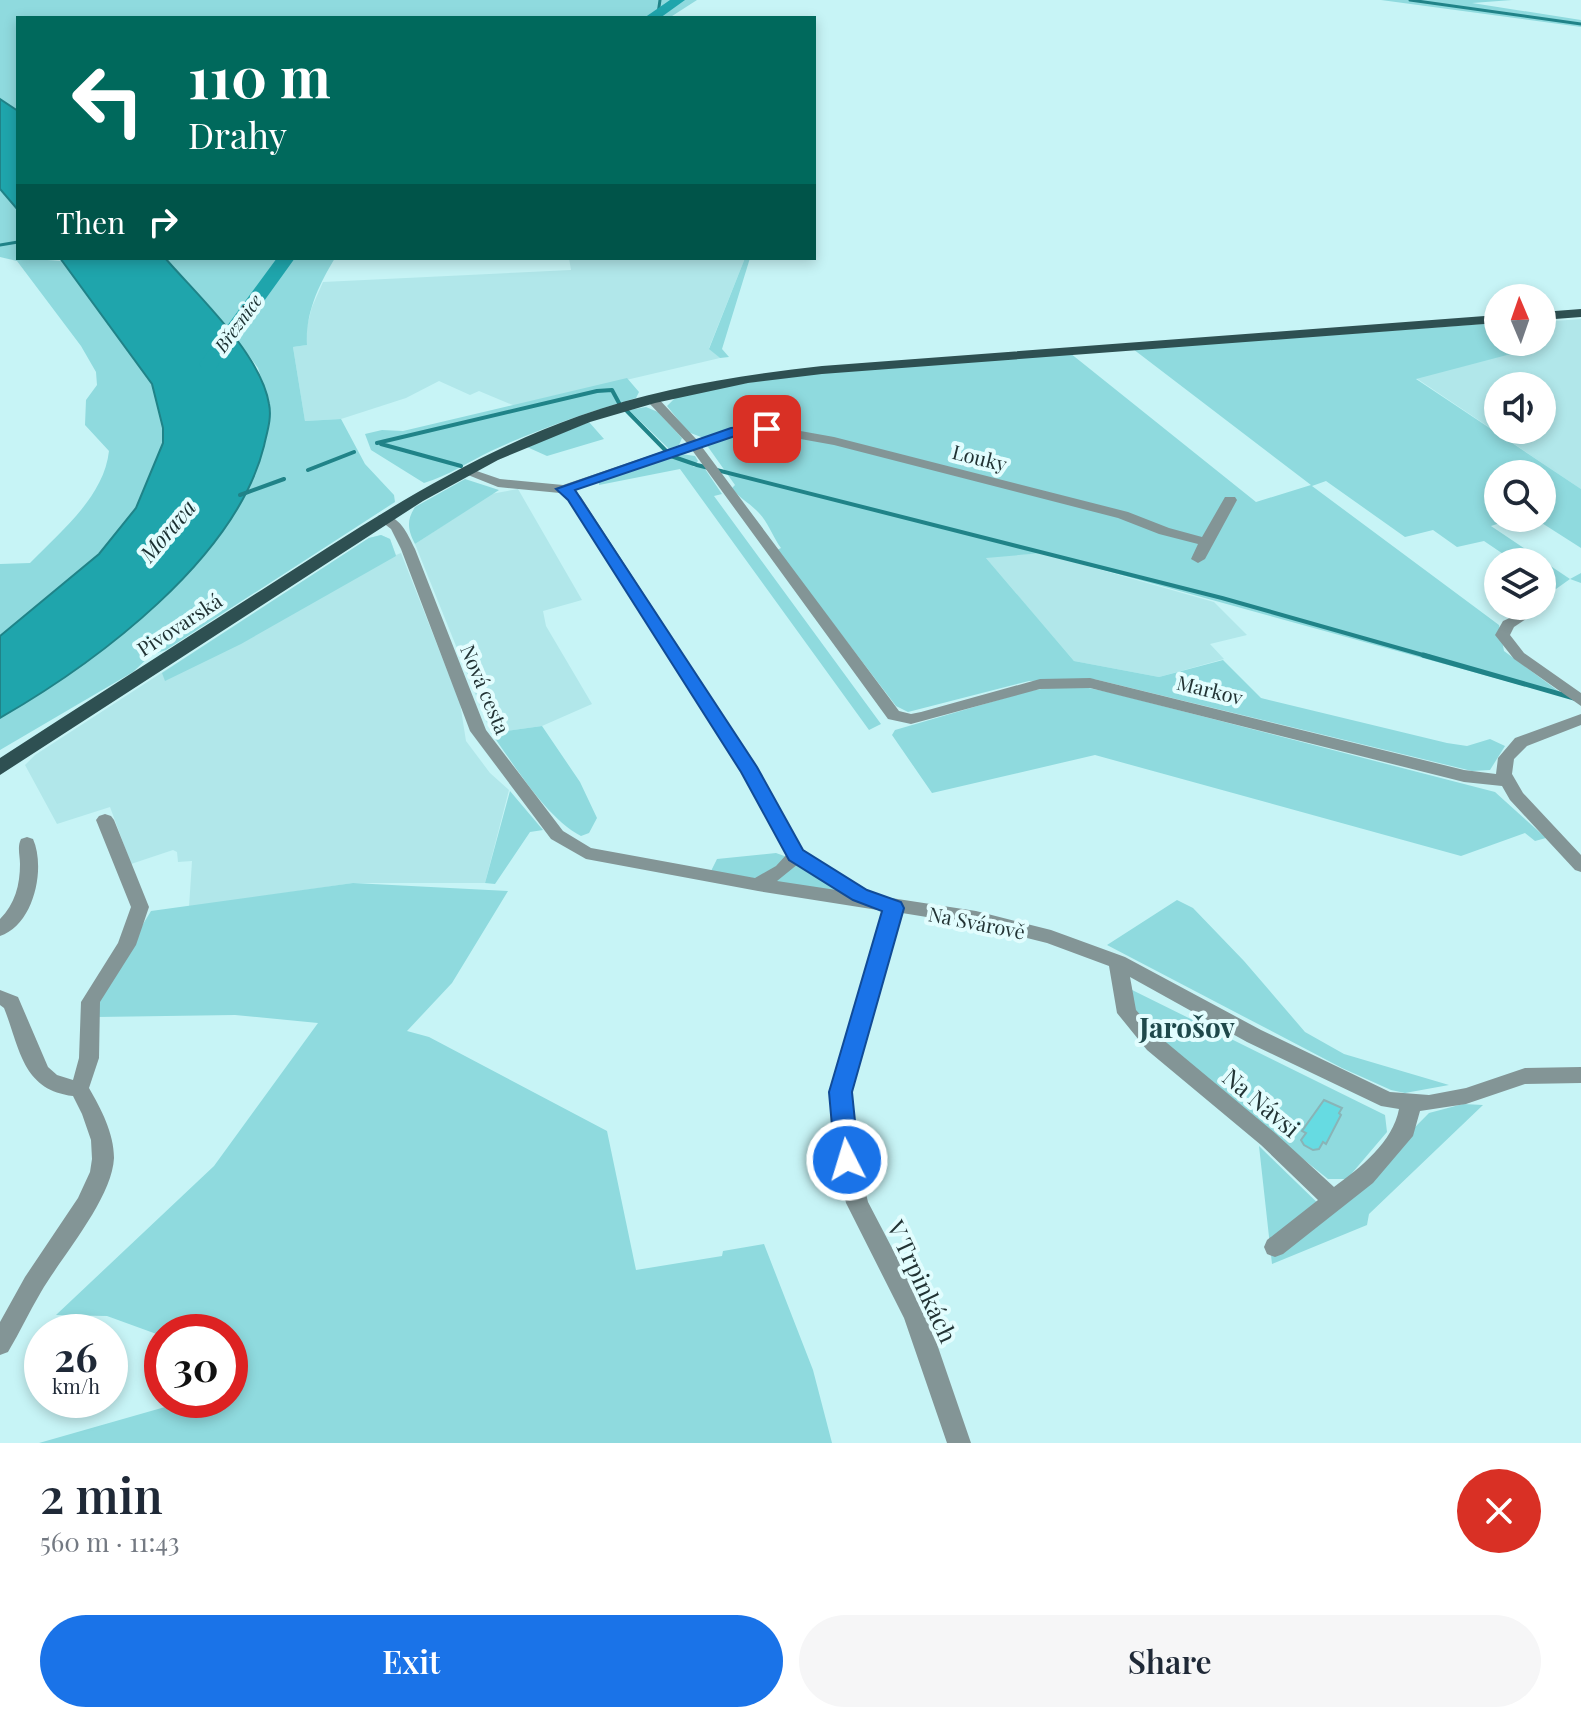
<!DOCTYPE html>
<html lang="en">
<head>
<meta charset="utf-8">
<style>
  body { margin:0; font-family:"Playfair Display",serif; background:#f6f6f7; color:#1f2937; height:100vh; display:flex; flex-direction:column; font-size:30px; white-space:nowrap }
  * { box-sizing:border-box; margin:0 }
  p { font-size:26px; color:#747a83 }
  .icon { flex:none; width:44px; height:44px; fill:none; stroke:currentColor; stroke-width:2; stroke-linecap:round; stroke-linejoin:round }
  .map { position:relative; height:1443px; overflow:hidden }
  .panel { display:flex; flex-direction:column; background:#fff; flex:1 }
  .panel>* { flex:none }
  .hud { position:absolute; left:16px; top:16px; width:800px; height:244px; border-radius:0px; box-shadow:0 4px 12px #0003; background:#00695c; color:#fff; overflow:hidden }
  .needle { width:52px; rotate:358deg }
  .controls { position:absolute; left:1484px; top:284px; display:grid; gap:16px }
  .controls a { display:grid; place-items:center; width:72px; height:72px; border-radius:50%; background:#fff; box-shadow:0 4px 12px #0003; font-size:40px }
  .speed { position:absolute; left:24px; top:1314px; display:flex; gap:16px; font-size:40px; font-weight:700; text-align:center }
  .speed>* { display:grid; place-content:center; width:104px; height:104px; border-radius:50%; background:#fff; box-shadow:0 4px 12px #0003; line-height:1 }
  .speed small { font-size:20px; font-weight:400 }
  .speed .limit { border:12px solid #d22; background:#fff; color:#111 }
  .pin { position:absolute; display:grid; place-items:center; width:68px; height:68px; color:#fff; margin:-34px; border-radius:16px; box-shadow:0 4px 12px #0006 }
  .me { position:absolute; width:88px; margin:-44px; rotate:355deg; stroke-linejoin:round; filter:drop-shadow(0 0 6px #0008) }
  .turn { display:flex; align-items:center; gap:28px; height:168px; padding:0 40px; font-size:36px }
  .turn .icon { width:104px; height:104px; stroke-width:2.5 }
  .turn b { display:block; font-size:56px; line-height:68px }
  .then { display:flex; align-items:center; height:76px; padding:0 40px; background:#0003; gap:16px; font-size:30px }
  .round { display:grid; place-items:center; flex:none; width:84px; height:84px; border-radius:42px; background:#f6f6f7 }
  .head { display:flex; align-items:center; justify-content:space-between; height:136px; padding:0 40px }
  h1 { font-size:48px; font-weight:600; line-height:60px }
  .primary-button { display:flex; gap:16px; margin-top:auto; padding:16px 40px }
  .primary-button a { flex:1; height:92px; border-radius:48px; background:#1a73e8; color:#fff; font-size:32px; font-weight:600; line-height:92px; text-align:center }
  .primary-button a+a { background:#f6f6f7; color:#1f2937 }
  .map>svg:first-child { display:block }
</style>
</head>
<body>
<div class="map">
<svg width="1581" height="1443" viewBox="0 0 1581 1443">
  <rect width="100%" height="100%" fill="#c7f4f6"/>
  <path fill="#b1e7ea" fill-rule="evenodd" d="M569,258H745L709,348L720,358L515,406L479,391L470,395L439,381L406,398L341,419L305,421L293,347L307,345L306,330L312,307L323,282L571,270Z
    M1581,319V489L1416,378L1498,342H1542V322ZM1498,386H1542V430H1498Z
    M518,489L582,600L543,611L546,626L592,704L542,726L491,733L415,544L491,494Z
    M381,535L390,539L396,555L401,553L460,703L466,741L490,773L509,790L485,883H353L189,907L192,861L178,862L177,852L173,850L131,864L110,807L57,824L25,765L35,755L369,538Z
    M1042,553L1214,602L1247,635L1210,644L1224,659L1159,677L1074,661L985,557Z"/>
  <path fill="#8fdade" d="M0,0H697L669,18H18V111L0,99Z
    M1381,0H1512L1472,3L1581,20V27Z
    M0,189L18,210V258L62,261L153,384L163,428V443L136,508L99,554L0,636V564L30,563C60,532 104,497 109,451L85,425L86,400L97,385L96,372L81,346L17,261L0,257Z
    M165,258H335C320,283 305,312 307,345L293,347L305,421L341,419L365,464L394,495L395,502L166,650L151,655L133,672L0,750V718L90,660L150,611L190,570L206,549L269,402L258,368L247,353Z
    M745,258H750L722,349L729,357L720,358L709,349Z
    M1498,323V342H1522L1530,349L1416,379L1581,489V548L1534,518H1542V474H1498V518H1515L1491,526L1570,579L1581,573V583L1570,579L1556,589L1542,580V562H1515L1484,541L1457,547L1433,530L1405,537L1326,481L1312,486L1499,625L1504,651L1561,693L1531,688L1042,553L986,558L1074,661L1159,677L1223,660L1261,698L1447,743L1467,746L1490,739L1505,746L1490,770L1472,771L1094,679L1029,681L908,712L896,706L777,550L781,548C772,536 768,521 756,510C748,502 739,498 732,488L735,485L701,437L688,432L667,406L676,397C804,367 939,364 1070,353L1256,502L1311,485L1133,349Z
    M627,378L639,392L636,398C586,413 538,429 491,451C468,462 448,476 424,483L371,450L365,434L382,430L403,431Z
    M646,407L658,412L682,438L679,445L669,449L629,410Z
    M589,422L604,439L547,456L527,447Z
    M681,454L695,456L698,461L693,467L703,466L722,494L714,496L881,724L869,730L680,469L599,485V481Z
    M465,479L499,490L415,544C408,530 406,521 415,507Z
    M381,535L390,539L396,556L241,644L165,681L162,673L369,538Z
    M1054,687H1084L1112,693L1495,792L1546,838L1535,841L1525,833L1461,856L1095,755L932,793L892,735L895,730L1029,691Z
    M542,726L580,782L597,818L589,833L581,836C546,818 514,764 491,733Z
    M510,791L543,830L530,832L495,884L485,883Z
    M776,853L801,862L852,895L711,871L717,859Z
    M353,883L508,891L452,983L407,1031L429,1037L607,1131L636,1270L722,1256L723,1251L764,1244L813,1370L832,1443H39L172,1405V1400H230V1332H162V1336L107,1316L56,1315L214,1166L318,1023L235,1015L97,1017L95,1003L151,911Z
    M1177,900L1193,908L1244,961L1305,1032L1344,1054L1449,1085L1405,1093L1391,1090L1342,1068L1107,945Z
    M1122,985L1385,1115L1387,1132L1347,1179H1328L1142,1030Z
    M1463,1104L1483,1105L1369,1214L1367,1225L1272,1264L1259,1146L1329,1214L1429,1113Z"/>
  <path fill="#1fa5ac" stroke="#208388" stroke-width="2" d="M0,99L18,111V210L0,189Z
    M60,258H165C198,296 261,354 269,404C272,418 267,432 264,446C236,559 97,662 0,718V636L99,554L136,508L163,443V428L152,384Z"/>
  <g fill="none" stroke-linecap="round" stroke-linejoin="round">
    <path stroke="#208388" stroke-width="3" d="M1410,0L1581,24
      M658,14L660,0
      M0,245L18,242"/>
    <path stroke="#208388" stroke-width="4" d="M625,409L671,456L697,465L1222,598L1430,657
      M377,443L597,391L612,390L619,403
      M381,444L461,466
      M308,470L354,452
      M240,495L284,479"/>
    <path stroke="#208388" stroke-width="5" d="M1423,655L1581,700"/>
    <path fill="#1fa5ac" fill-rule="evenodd" d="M670,0H685L660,18H644Z
      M277,258H295L216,368H202L199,364Z"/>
  </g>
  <path fill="#66dbe2" stroke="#89b4b7" stroke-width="2" d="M1324,1100L1342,1108L1339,1113L1341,1115L1326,1144L1323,1142L1319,1149L1313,1150L1304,1145L1301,1140L1306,1133L1302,1131Z"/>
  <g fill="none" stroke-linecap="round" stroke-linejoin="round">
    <path fill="#839596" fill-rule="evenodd" d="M652,395L656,396L697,440L736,427L767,425L834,437L1128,512L1169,528L1202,537L1225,497H1235L1237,500L1205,559L1198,563L1191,559L1198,544L1159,534L1118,518L834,445L767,433L737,435L702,447L899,711L911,714L921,712L1040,679L1090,678L1464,770L1496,774L1498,758L1515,738L1581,714V725L1527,746L1514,759L1512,774L1523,793L1581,855V872L1575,870L1510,800L1502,786L1464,782L1090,688L1040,689L911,724L888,719L692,450L574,490L581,497L756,767L802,851L878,896L976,911L1051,930L1125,957L1261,1030L1390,1092L1429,1095L1466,1088L1525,1068L1581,1067V1083L1525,1084L1466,1104L1420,1111L1413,1136L1373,1183L1283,1254L1275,1257L1267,1254L1264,1247L1267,1240L1318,1200L1261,1145L1147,1050L1117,1013L1109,966L1047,943L976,925L902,913L850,1092L858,1160L868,1202L927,1315L971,1443H947L904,1318L846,1203L836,1160L830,1092L884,911L758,891L586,859L551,839L470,731L401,549L391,529L377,518L379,515C400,514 407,533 415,549L486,730L563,831L591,848L755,878L776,866L787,854L742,772L569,500L560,493L498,487L458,471L465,467L500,479L563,485L687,443L648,402V396ZM798,864L843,891L777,881ZM1130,977L1247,1042L1381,1106L1399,1109C1393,1142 1360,1168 1334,1187L1275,1133L1161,1038L1136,1010Z
      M1525,611L1532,615L1514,627L1510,635L1524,653L1581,693V706L1514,659L1495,635L1503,621Z
      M105,814L111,816L114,820L149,907L136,945L100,1002L99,1058L89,1088C101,1109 114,1133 114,1158C112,1199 62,1256 41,1292C29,1312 20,1332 8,1352L0,1355V1322L25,1277L78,1198L90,1172L92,1159L91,1140L82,1114L73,1096C22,1090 20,1048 4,1008L0,1005V990L18,997L48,1067L57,1075L73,1080L79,1058L81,1002L118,943L131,907L96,820L99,816Z
      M27,837L33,839C46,868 34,925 0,936V919C15,904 20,885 20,864C20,855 17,847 21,839Z"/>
    <path fill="#2e5052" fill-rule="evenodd" d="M1581,309V317L1542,320V312Z
      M1498,315V323L822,374L748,383L655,403L590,422L498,460L423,501L0,775V758C90,700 180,642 271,584C370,520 467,456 579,416C657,388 740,375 822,366Z"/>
  </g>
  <path fill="#1a73e8" stroke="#114b97" stroke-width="2" d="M767,425L775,429L772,432L738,435L575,490L757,767L803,850L867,890L901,902L904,908L852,1092L859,1160L855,1167L847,1170L838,1167L835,1160L829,1092L882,911L853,900L789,860L741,772L568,500L556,489L731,428Z"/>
  <g text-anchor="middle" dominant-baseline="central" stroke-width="8" stroke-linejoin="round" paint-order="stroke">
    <g font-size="18" font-style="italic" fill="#1a2f30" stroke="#e2fdfe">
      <text transform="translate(238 323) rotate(-54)">Březnice</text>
    </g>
    <g font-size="20" fill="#223334" stroke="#e2fdfe">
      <text transform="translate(980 457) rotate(14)">Louky</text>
      <text transform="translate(179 624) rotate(-33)">Pivovarská</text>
      <text transform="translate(486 689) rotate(67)">Nová cesta</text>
      <text transform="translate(1210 689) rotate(14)">Markov</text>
      <text transform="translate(977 922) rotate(11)">Na Svárově</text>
    </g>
    <g font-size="22" font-style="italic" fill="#1a2f30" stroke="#e2fdfe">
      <text transform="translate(167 530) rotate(-50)">Morava</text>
    </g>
    <g font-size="24" fill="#223334" stroke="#e2fdfe">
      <text transform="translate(1262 1102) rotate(40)">Na Návsi</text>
      <text transform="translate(923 1281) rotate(65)">V Trpinkách</text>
    </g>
    <g font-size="28" font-weight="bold" fill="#1f494b" stroke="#e2fdfe">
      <text x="1187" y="1026">Jarošov</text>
    </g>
  </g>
</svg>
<div class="controls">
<a><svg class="needle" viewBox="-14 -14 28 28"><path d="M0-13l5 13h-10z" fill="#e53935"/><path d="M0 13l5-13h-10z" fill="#747a83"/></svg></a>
<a><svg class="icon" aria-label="sound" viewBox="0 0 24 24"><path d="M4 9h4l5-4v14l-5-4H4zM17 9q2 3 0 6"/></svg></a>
<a><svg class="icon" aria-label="search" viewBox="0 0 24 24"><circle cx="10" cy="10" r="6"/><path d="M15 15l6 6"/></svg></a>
<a><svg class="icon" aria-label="layers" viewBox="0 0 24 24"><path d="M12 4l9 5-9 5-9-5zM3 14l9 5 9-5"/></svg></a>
</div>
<div class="speed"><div>26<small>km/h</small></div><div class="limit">30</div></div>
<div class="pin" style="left:767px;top:429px;background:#d93025"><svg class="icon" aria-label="arrive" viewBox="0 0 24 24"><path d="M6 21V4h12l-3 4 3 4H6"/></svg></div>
<svg class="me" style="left:847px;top:1160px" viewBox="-20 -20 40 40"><circle r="17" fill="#1a73e8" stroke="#fff" stroke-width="3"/><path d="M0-11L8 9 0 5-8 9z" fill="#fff"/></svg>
<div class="hud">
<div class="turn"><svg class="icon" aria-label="left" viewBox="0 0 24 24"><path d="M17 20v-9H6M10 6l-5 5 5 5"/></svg><div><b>110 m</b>Drahy</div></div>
<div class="then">Then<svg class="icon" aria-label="right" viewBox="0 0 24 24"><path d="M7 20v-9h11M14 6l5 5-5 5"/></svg></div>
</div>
</div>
<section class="panel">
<div class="head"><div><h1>2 min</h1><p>560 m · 11:43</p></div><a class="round" style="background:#d93025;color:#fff"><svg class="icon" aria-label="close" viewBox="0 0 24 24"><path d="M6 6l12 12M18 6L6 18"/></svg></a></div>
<div class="primary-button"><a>Exit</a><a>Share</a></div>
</section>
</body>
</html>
